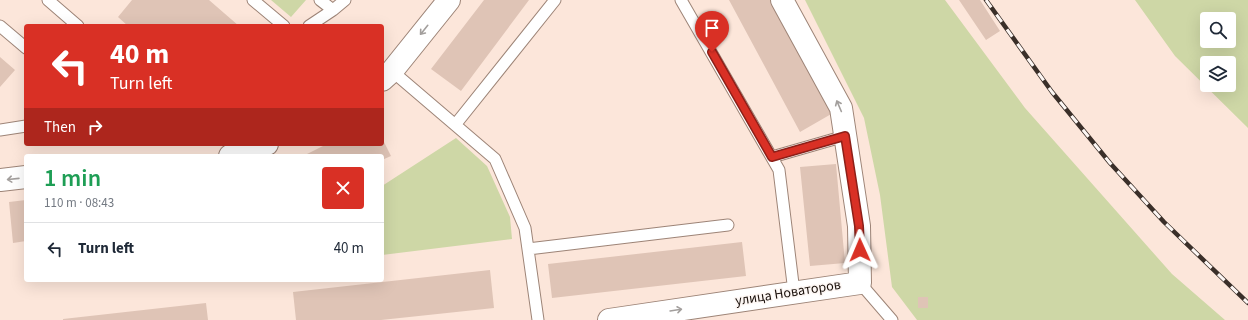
<!DOCTYPE html>
<html lang="en">
<head>
<meta charset="utf-8">
<style>
  body { margin:0; font-family:"Source Sans 3",sans-serif; background:#f2f2f3; color:#1f2937; height:100vh; display:flex; flex-direction:column; font-size:15px; white-space:nowrap }
  * { box-sizing:border-box; margin:0 }
  p { font-size:13px; color:#747a83 }
  .icon { flex:none; width:22px; height:22px; fill:none; stroke:currentColor; stroke-width:2; stroke-linecap:round; stroke-linejoin:round }
  .map { position:relative; flex:1; overflow:hidden }
  .drawer { position:absolute; left:24px; top:154px; width:360px; height:128px; display:flex; flex-direction:column; background:#fff; border-radius:4px; box-shadow:0 4px 16px #0002 }
  .drawer>* { flex:none }
  .guide { position:absolute; left:24px; top:24px; width:360px; height:122px; border-radius:4px; box-shadow:0 4px 16px #0002; background:#d93025; color:#fff; overflow:hidden }
  .tools { position:absolute; left:1200px; top:12px; display:grid; gap:8px }
  .tools a { display:grid; place-items:center; width:36px; height:36px; border-radius:4px; background:#fff; box-shadow:0 4px 16px #0002; font-size:20px }
  .pin { position:absolute; display:grid; place-items:center; width:34px; height:34px; color:#fff; margin:-41px -17px; border-radius:50% 50% 50% 0; rotate:-45deg; box-shadow:0 0 4px #0007 }
  .pin .icon { rotate:45deg }
  .me { position:absolute; width:44px; margin:-22px; rotate:359deg; stroke-linejoin:round; filter:drop-shadow(0 0 3px #0008) }
  .turn { display:flex; align-items:center; gap:14px; height:84px; padding:0 20px; font-size:18px }
  .turn .icon { width:52px; height:52px; stroke-width:2.5 }
  .turn b { display:block; font-size:28px; line-height:34px }
  .then { display:flex; align-items:center; height:38px; padding:0 20px; background:#0003; gap:8px; font-size:15px }
  .round { display:grid; place-items:center; flex:none; width:42px; height:42px; border-radius:4px; background:#f2f2f3 }
  .overview { display:flex; align-items:center; justify-content:space-between; height:68px; padding:0 20px }
  h1 { font-size:24px; font-weight:600; line-height:30px; color:#1e9e55 }
  ul { padding:0; list-style:none }
  li { display:flex; align-items:center; gap:12px; height:52px; padding:0 20px; border-top:1px solid #e0e1e3 }
  li div { flex:1 }
  li b { display:block; font-size:15px }
  li em { font-style:normal }
  .map>svg:first-child { display:block }
</style>
</head>
<body>
<div class="map">
<svg width="1248" height="320" viewBox="0 0 1248 320">
  <rect width="100%" height="100%" fill="#fce6da"/>
  <path fill="#ced7a6" fill-rule="evenodd" d="M271,0H306L291,17Z
    M805,0H945L1025,108L1172,274L1225,320H917L892,287L880,195L864,118Z
    M1135,0H1248V128L1175,56ZM1207,19H1229V41H1207ZM1207,63H1229V85H1207Z
    M456,138L487,166L510,217L512,239L382,255V186Z"/>
  <path fill="#dfc4b6" d="M132,0H209L239,26H128L118,17Z
    M484,0H529L461,91L431,69Z
    M729,0H773L833,113L800,132Z
    M959,0H980L1000,31L986,40Z
    M0,57L15,70L0,87Z
    M382,138L391,156L382,160V156H303L327,144H382Z
    M836,164L845,263L810,266L800,167Z
    M26,200V241L13,243L9,202Z
    M742,242L746,276L552,298L548,264Z
    M490,270L494,308L381,320H296L293,292Z
    M918,297H928V308H918Z
    M206,303L208,320H63V319Z"/>
  <g fill="none" stroke-linecap="round" stroke-linejoin="round">
    <defs>
      <path id="lane" d="M48,0L78,26
        M253,0L284,26
        M320,0L333,10
        M681,0L779,170L794,292
        M0,26L26,48
        M309,26L333,10L345,0
        M392,71L495,159L525,228L538,320
        M455,125L555,0
        M0,130L26,126
        M772,157L845,136
        M528,249L728,225
        M860,283L892,320"/>
      <path id="street" d="M382,80L392,71L449,0
        M230,156L267,144
        M0,180L26,177
        M609,320L860,283L859,226L841,108L782,0"/>
    </defs>
    <use href="#lane" stroke="#9d8477" stroke-width="13"/>
    <use href="#street" stroke="#9d8477" stroke-width="24"/>
    <use href="#lane" stroke="#fff" stroke-width="11"/>
    <use href="#street" stroke="#fff" stroke-width="22"/>
    <defs>
      <path id="rail" d="M986,0L1052,92L1110,163L1164,222L1248,303"/>
    </defs>
    <use href="#rail" stroke="#3a2f29" stroke-width="4.5"/>
    <use href="#rail" stroke="#fdf7f4" stroke-width="3" stroke-dasharray="9" stroke-linecap="butt"/>
  </g>
  <defs><path id="oneway-shaft" d="M-6 0H5M1.5-3L5.5 0L1.5 3" fill="none" stroke-width="1.6" stroke-linecap="round" stroke-linejoin="round"/></defs>
  <g stroke="#a39f9d">
    <use href="#oneway-shaft" transform="translate(424 30) rotate(129)"/>
    <use href="#oneway-shaft" transform="translate(839 106) rotate(-113)"/>
    <use href="#oneway-shaft" transform="translate(13 179) rotate(174)"/>
    <use href="#oneway-shaft" transform="translate(676 310) rotate(-9)"/>
  </g>
  <g fill="none" stroke-linecap="round" stroke-linejoin="round">
    <defs>
      <path id="route" d="M712,52L772,157L845,136L859,226L860,250"/>
    </defs>
    <use href="#route" stroke="#8d1f18" stroke-width="10"/>
    <use href="#route" stroke="#d93025" stroke-width="7"/>
  </g>
  <g text-anchor="middle" dominant-baseline="central" stroke-width="3" stroke-linejoin="round" paint-order="stroke">
    <g font-size="14" fill="#19100b" stroke="#fdf7f4">
      <text transform="translate(788 293) rotate(-9)">улица Новаторов</text>
    </g>
  </g>
</svg>
<div class="tools">
<a><svg class="icon" aria-label="search" viewBox="0 0 24 24"><circle cx="10" cy="10" r="6"/><path d="M15 15l6 6"/></svg></a>
<a><svg class="icon" aria-label="layers" viewBox="0 0 24 24"><path d="M12 4l9 5-9 5-9-5zM3 14l9 5 9-5"/></svg></a>
</div>
<div class="pin" style="left:712px;top:52px;background:#d93025"><svg class="icon" aria-label="arrive" viewBox="0 0 24 24"><path d="M6 21V4h12l-3 4 3 4H6"/></svg></div>
<svg class="me" style="left:860px;top:250px" viewBox="-20 -20 40 40"><path d="M0-17L14 15 0 8-14 15z" fill="#d93025" stroke="#fff" stroke-width="4"/></svg>
<div class="guide">
<div class="turn"><svg class="icon" aria-label="left" viewBox="0 0 24 24"><path d="M17 20v-9H6M10 6l-5 5 5 5"/></svg><div><b>40 m</b>Turn left</div></div>
<div class="then">Then<svg class="icon" aria-label="right" viewBox="0 0 24 24"><path d="M7 20v-9h11M14 6l5 5-5 5"/></svg></div>
</div>
<section class="drawer">
<div class="overview"><div><h1>1 min</h1><p>110 m · 08:43</p></div><a class="round" style="background:#d93025;color:#fff"><svg class="icon" aria-label="close" viewBox="0 0 24 24"><path d="M6 6l12 12M18 6L6 18"/></svg></a></div>
<ul>
<li><svg class="icon" aria-label="left" viewBox="0 0 24 24"><path d="M17 20v-9H6M10 6l-5 5 5 5"/></svg><div><b>Turn left</b></div><em>40 m</em></li>
</ul>
</section>
</div>
</body>
</html>
